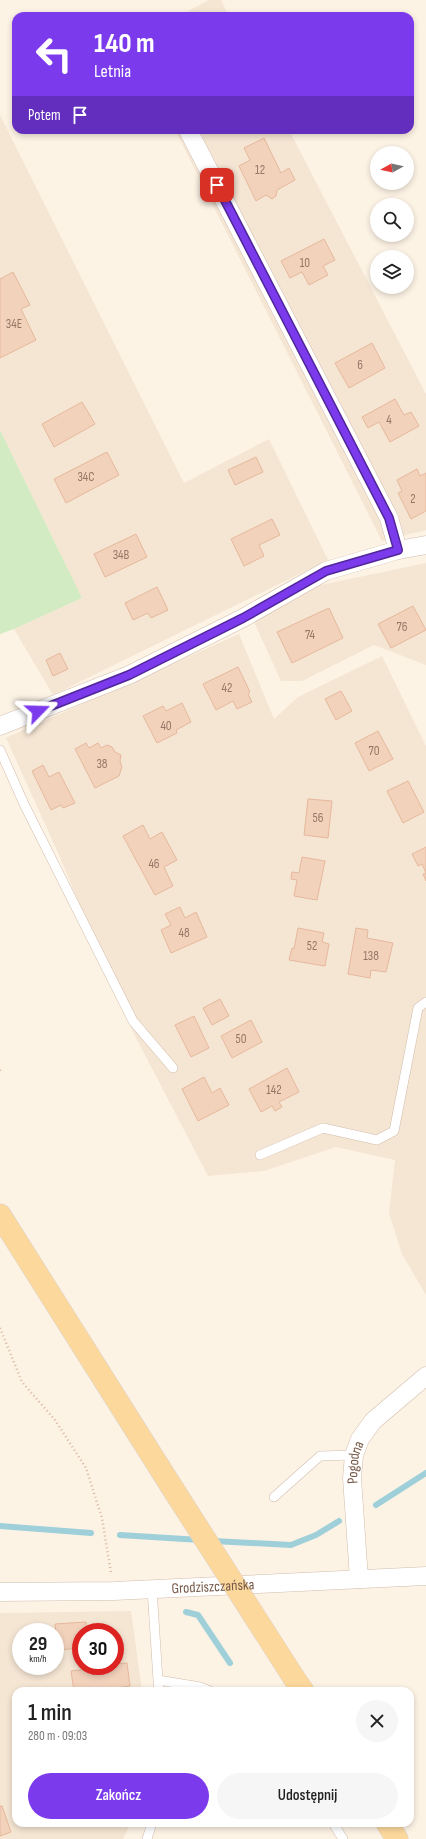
<!DOCTYPE html>
<html lang="pl">
<head>
<meta charset="utf-8">
<style>
  body { margin:0; font-family:"Sofia Sans Condensed",sans-serif; background:#f6f6f6; color:#222; height:100vh; display:flex; flex-direction:column; font-size:15px; white-space:nowrap }
  * { box-sizing:border-box; margin:0 }
  p { font-size:13px; color:#767676 }
  .icon { flex:none; width:22px; height:22px; fill:none; stroke:currentColor; stroke-width:2; stroke-linecap:round; stroke-linejoin:round }
  .map { position:relative; flex:1; overflow:hidden }
  .panel { position:absolute; left:12px; top:1687px; width:402px; height:140px; display:flex; flex-direction:column; background:#fff; border-radius:12px; box-shadow:0 2px 6px #0003 }
  .panel>* { flex:none }
  .hud { position:absolute; left:12px; top:12px; width:402px; height:122px; border-radius:12px; box-shadow:0 2px 6px #0003; background:#7c3aed; color:#fff; overflow:hidden }
  .needle { width:26px; rotate:262deg }
  .buttons { position:absolute; left:370px; top:146px; display:grid; gap:8px }
  .buttons a { display:grid; place-items:center; width:44px; height:44px; border-radius:50%; background:#fff; box-shadow:0 2px 6px #0003; font-size:20px }
  .speed { position:absolute; left:12px; top:1623px; display:flex; gap:8px; font-size:20px; font-weight:700; text-align:center }
  .speed>* { display:grid; place-content:center; width:52px; height:52px; border-radius:50%; background:#fff; box-shadow:0 2px 6px #0003; line-height:1 }
  .speed small { font-size:10px; font-weight:400 }
  .speed .limit { border:6px solid #d22; background:#fff; color:#111 }
  .pin { position:absolute; display:grid; place-items:center; width:34px; height:34px; color:#fff; margin:-17px; border-radius:8px; box-shadow:0 2px 6px #0006 }
  .me { position:absolute; width:44px; margin:-22px; rotate:68deg; stroke-linejoin:round; filter:drop-shadow(0 0 3px #0008) }
  .turn { display:flex; align-items:center; gap:14px; height:84px; padding:0 16px; font-size:18px }
  .turn .icon { width:52px; height:52px; stroke-width:2.5 }
  .turn b { display:block; font-size:28px; line-height:34px }
  .then { display:flex; align-items:center; height:38px; padding:0 16px; background:#0003; gap:8px; font-size:15px }
  .round { display:grid; place-items:center; flex:none; width:42px; height:42px; border-radius:21px; background:#f6f6f6 }
  .headline { display:flex; align-items:center; justify-content:space-between; height:68px; padding:0 16px }
  h1 { font-size:24px; font-weight:600; line-height:30px }
  .action { display:flex; gap:8px; margin-top:auto; padding:8px 16px }
  .action a { flex:1; height:46px; border-radius:24px; background:#7c3aed; color:#fff; font-size:16px; font-weight:600; line-height:46px; text-align:center }
  .action a+a { background:#f6f6f6; color:#222 }
  .map>svg:first-child { display:block }
</style>
</head>
<body>
<div class="map">
<svg width="426" height="1839" viewBox="0 0 426 1839">
  <rect width="100%" height="100%" fill="#fdf3e5"/>
  <path fill="#f5e5d3" fill-rule="evenodd" d="M209,0H221L229,16H179Z
    M0,115L184,483L269,439L328,560L53,695L14,629L82,598L0,430Z
    M175,130H289L426,394V530L382,541Z
    M426,563V665L374,645L302,681H281L254,622L316,586Z
    M239,634L274,719L298,697L382,656L426,746V1295L402,1254L389,1213L395,1160L336,1147L264,1171L208,1176L132,1030L59,855L6,738Z
    M131,1611L142,1691H16V1823H131L123,1839H0V1613ZM21,1632H55V1666H21ZM81,1632H115V1666H81Z"/>
  <path fill="#d3ebc3" d="M0,430L82,598L14,629L0,634Z"/>
  <g fill="none" stroke-linecap="round" stroke-linejoin="round">
    <path stroke="#9fd0d9" stroke-width="6" d="M376,1505L426,1473
      M0,1526L91,1533
      M120,1535L200,1540
      M213,1541L291,1545L316,1535L339,1521
      M186,1612L198,1615L230,1663"/>
  </g>
  <path fill="#f3d2bc" stroke="#e6b89c" d="M264,138L281,173L289,168L295,180L277,190L276,196L272,199L266,195L256,201L239,166L250,160L244,148Z
    M324,239L335,260L323,266L328,275L309,285L302,272L290,278L281,261Z
    M13,272L30,305L21,309L36,340L0,358V279Z
    M372,343L385,368L349,388L335,363Z
    M395,399L404,415L411,412L419,426L390,442L379,422L368,428L362,417Z
    M82,402L95,424L54,447L42,424Z
    M107,452L119,475L66,503L54,479Z
    M256,457L263,472L235,485L228,470Z
    M417,469L420,476L426,473V511L411,519L398,493L402,491L397,480Z
    M272,519L280,535L259,545L264,556L244,566L231,539Z
    M136,534L147,557L105,577L94,554Z
    M157,587L168,610L151,618L148,613L133,620L125,603Z
    M413,606L426,630L391,648L378,624Z
    M329,608L343,638L292,663L277,632Z
    M60,653L68,669L53,676L46,660Z
    M238,667L250,692L248,694L252,702L237,709L233,701L216,710L203,684Z
    M341,691L352,711L336,720L325,699Z
    M182,703L191,722L176,730L177,733L157,743L143,716L163,706L166,711Z
    M378,731L393,759L369,771L355,743Z
    M86,743L89,748L98,743L101,748L107,745L112,747L115,752L121,755L120,761L122,767L119,776L95,788L75,749Z
    M43,765L49,777L59,772L75,803L63,808L61,805L51,810L32,771Z
    M408,781L424,812L403,823L387,791Z
    M308,799L332,801L328,838L304,835Z
    M143,825L150,839L162,832L177,860L164,867L173,886L155,895L123,836Z
    M426,847V881L423,874L426,873L422,864L418,866L412,854Z
    M302,857L325,861L317,900L294,896L297,880L291,879L292,872L299,873Z
    M180,907L185,918L196,912L207,937L171,953L161,930L171,925L165,914Z
    M298,928L324,933L322,942L329,944L325,966L289,960L292,948L294,949Z
    M356,928L368,930L367,938L393,943L386,972L371,970L370,978L348,974Z
    M220,999L229,1016L212,1025L203,1008Z
    M194,1016L209,1048L191,1057L175,1025Z
    M251,1020L262,1042L232,1058L221,1036Z
    M287,1068L299,1092L279,1102L282,1107L275,1111L272,1106L261,1112L249,1089Z
    M204,1077L212,1093L220,1088L229,1105L198,1121L182,1089Z
    M86,1622L87,1632H81V1648L58,1650L55,1624Z
    M127,1663L130,1686L95,1691H74L71,1671L115,1666V1664Z
    M0,1806H2L11,1832L0,1836Z"/>
  <g fill="none" stroke-linecap="round" stroke-linejoin="round">
    <defs>
      <path id="service" d="M0,750L24,804L133,1021L173,1068
        M260,1155L323,1128L377,1140L394,1131L418,1008L426,1002
        M274,1497L320,1456L354,1455
        M152,1589L158,1680
        M159,1691L158,1680L200,1687L210,1691
        M333,1823L343,1839
        M147,1839L152,1823"/>
      <g id="minor">
        <path d="M188,130L389,518L398,550"/>
        <path d="M0,726L129,675L243,618L326,571L398,550L426,545"/>
        <path id="s1" d="M359,1579L352,1478L354,1455L360,1439L373,1421L426,1376"/>
        <path id="s2" d="M0,1592L114,1591L426,1576"/>
      </g>
      <path id="primary" d="M0,1215L173,1489
        M294,1678L303,1691
        M387,1823L397,1839"/>
    </defs>
    <use href="#service" stroke="#d1bdad" stroke-width="10"/>
    <use href="#minor" stroke="#d1bdad" stroke-width="19"/>
    <use href="#primary" stroke="#dbd4d0" stroke-width="23"/>
    <path stroke="#d8b59f" stroke-width="2.5" stroke-dasharray="1 3" stroke-linecap="butt" d="M0,1070L2,1073
      M0,1328L22,1382L55,1420L86,1468L102,1518L111,1573"/>
    <use href="#service" stroke="#fff" stroke-width="9"/>
    <use href="#minor" stroke="#fff" stroke-width="18"/>
    <use href="#primary" stroke="#fdd89c" stroke-width="22"/>
    <defs>
      <path id="primary-bridge" d="M173,1489L294,1678"/>
    </defs>
    <use href="#primary-bridge" stroke="#dbd4d0" stroke-width="23" stroke-linecap="butt"/>
    <use href="#primary-bridge" stroke="#fdd89c" stroke-width="22"/>
  </g>
  <g fill="none" stroke-linecap="round" stroke-linejoin="round">
    <defs>
      <path id="route" d="M38,711L129,675L243,618L326,571L398,550L389,518L217,185"/>
    </defs>
    <use href="#route" stroke="#51269a" stroke-width="10"/>
    <use href="#route" stroke="#7c3aed" stroke-width="7"/>
  </g>
  <g text-anchor="middle" dominant-baseline="central" stroke-width="3" stroke-linejoin="round" paint-order="stroke">
    <g font-size="13" fill="#957766">
      <text x="260" y="170">12</text>
      <text x="305" y="263">10</text>
      <text x="14" y="324">34E</text>
      <text x="360" y="365">6</text>
      <text x="389" y="420">4</text>
      <text x="86" y="477">34C</text>
      <text x="413" y="499">2</text>
      <text x="121" y="555">34B</text>
      <text x="402" y="627">76</text>
      <text x="310" y="635">74</text>
      <text x="227" y="688">42</text>
      <text x="166" y="726">40</text>
      <text x="374" y="751">70</text>
      <text x="102" y="764">38</text>
      <text x="318" y="818">56</text>
      <text x="154" y="864">46</text>
      <text x="184" y="933">48</text>
      <text x="312" y="946">52</text>
      <text x="371" y="956">138</text>
      <text x="241" y="1039">50</text>
      <text x="274" y="1090">142</text>
    </g>
    <g font-size="15" fill="#765949" stroke="#fff7ec">
      <text stroke="none"><textPath href="#s1" startOffset="117">Pogodna</textPath></text>
      <text stroke="none"><textPath href="#s2" startOffset="213">Grodziszczańska</textPath></text>
    </g>
  </g>
</svg>
<div class="buttons">
<a><svg class="needle" viewBox="-14 -14 28 28"><path d="M0-13l5 13h-10z" fill="#e53935"/><path d="M0 13l5-13h-10z" fill="#767676"/></svg></a>
<a><svg class="icon" aria-label="search" viewBox="0 0 24 24"><circle cx="10" cy="10" r="6"/><path d="M15 15l6 6"/></svg></a>
<a><svg class="icon" aria-label="layers" viewBox="0 0 24 24"><path d="M12 4l9 5-9 5-9-5zM3 14l9 5 9-5"/></svg></a>
</div>
<div class="speed"><div>29<small>km/h</small></div><div class="limit">30</div></div>
<div class="pin" style="left:217px;top:185px;background:#d93025"><svg class="icon" aria-label="arrive" viewBox="0 0 24 24"><path d="M6 21V4h12l-3 4 3 4H6"/></svg></div>
<svg class="me" style="left:38px;top:711px" viewBox="-20 -20 40 40"><path d="M0-17L14 15 0 8-14 15z" fill="#7c3aed" stroke="#fff" stroke-width="4"/></svg>
<div class="hud">
<div class="turn"><svg class="icon" aria-label="left" viewBox="0 0 24 24"><path d="M17 20v-9H6M10 6l-5 5 5 5"/></svg><div><b>140 m</b>Letnia</div></div>
<div class="then">Potem<svg class="icon" aria-label="arrive" viewBox="0 0 24 24"><path d="M6 21V4h12l-3 4 3 4H6"/></svg></div>
</div>
<section class="panel">
<div class="headline"><div><h1>1 min</h1><p>280 m · 09:03</p></div><a class="round"><svg class="icon" aria-label="close" viewBox="0 0 24 24"><path d="M6 6l12 12M18 6L6 18"/></svg></a></div>
<div class="action"><a>Zakończ</a><a>Udostępnij</a></div>
</section>
</div>
</body>
</html>
